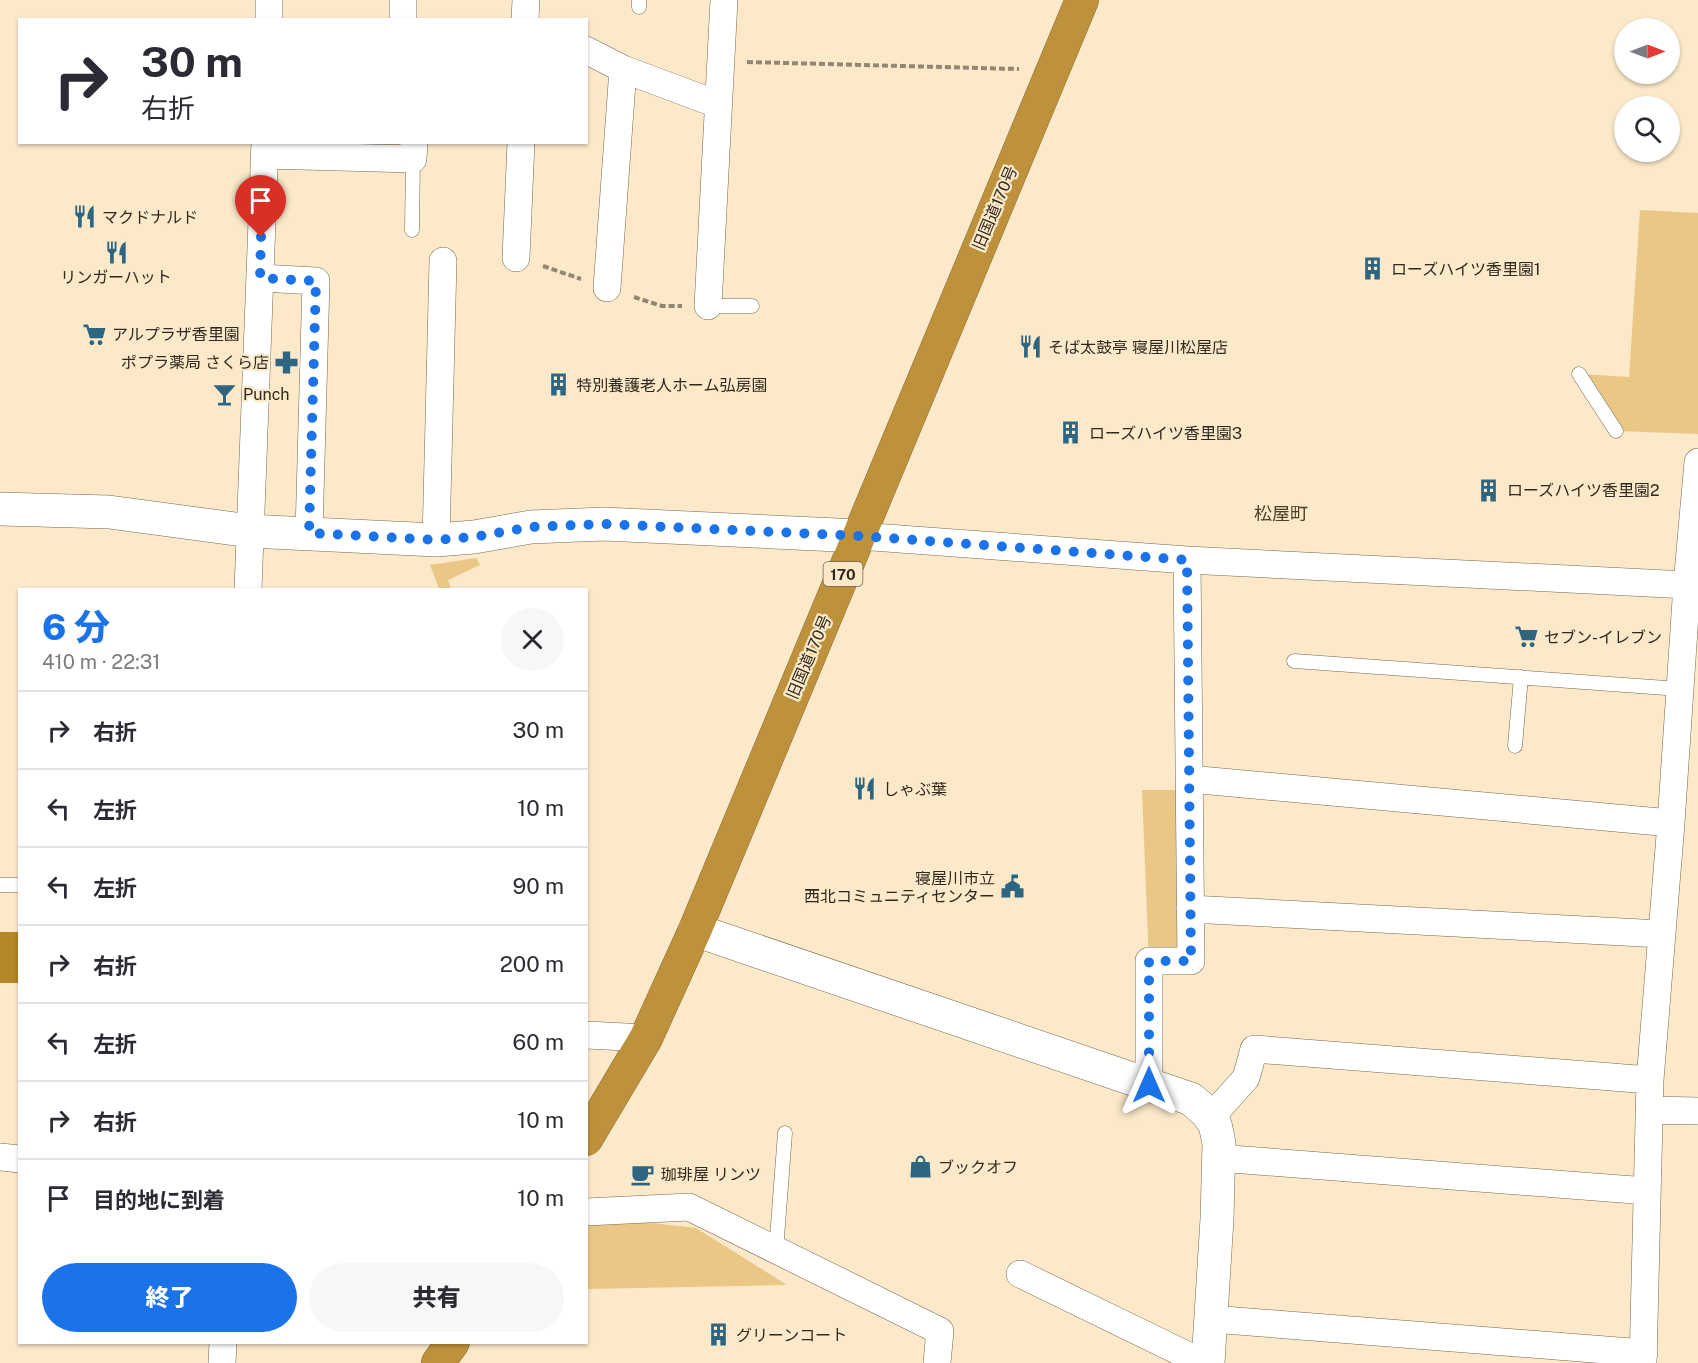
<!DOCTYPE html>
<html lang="ja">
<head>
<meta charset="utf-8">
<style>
  body { margin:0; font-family:"Public Sans","Noto Sans JP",sans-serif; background:#f7f7f7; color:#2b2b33; height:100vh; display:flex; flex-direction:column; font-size:22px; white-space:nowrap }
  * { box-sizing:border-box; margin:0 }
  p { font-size:20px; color:#7c7c81 }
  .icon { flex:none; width:33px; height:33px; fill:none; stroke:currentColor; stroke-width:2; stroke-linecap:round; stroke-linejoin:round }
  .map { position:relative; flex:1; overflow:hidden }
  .details { position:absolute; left:18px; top:588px; width:570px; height:756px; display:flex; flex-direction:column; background:#fff; border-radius:0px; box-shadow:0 2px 4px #0004 }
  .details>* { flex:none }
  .guide { position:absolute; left:18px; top:18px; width:570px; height:126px; border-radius:0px; box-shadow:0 2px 4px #0004; background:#fff; color:#2b2b33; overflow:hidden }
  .needle { width:39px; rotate:90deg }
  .controls { position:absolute; left:1614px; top:18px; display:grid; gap:12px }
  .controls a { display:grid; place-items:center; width:66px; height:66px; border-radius:50%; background:#fff; box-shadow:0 2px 4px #0004; font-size:30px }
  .pin { position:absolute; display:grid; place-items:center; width:51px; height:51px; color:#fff; margin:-62px -26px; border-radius:50% 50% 50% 0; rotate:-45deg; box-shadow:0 0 6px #0007 }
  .pin .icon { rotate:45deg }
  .me { position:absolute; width:66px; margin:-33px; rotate:0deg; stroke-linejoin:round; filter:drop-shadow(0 0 4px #0008) }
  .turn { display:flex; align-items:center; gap:21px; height:126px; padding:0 24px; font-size:27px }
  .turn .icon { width:78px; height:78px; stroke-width:2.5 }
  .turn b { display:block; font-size:42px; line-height:51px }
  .round { display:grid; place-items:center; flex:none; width:63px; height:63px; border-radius:32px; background:#f7f7f7 }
  .head { display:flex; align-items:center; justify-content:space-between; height:102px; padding:0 24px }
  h1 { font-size:36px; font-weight:800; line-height:45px; color:#1a73e8 }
  .primary-button { display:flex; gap:12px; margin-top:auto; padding:12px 24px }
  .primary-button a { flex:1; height:69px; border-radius:36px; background:#1a73e8; color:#fff; font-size:24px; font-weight:800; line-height:69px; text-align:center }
  .primary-button a+a { background:#f7f7f7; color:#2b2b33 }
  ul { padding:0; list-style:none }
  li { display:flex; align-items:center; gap:18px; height:78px; padding:0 24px; border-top:2px solid #e1e1e2 }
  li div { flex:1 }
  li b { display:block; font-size:22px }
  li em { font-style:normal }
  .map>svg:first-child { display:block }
</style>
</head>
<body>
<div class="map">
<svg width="1698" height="1363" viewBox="0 0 1698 1363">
  <rect width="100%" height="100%" fill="#fbe9ca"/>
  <path fill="#ebc786" d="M1640,210L1698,213V434L1616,431L1579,374L1629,377Z
    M476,558L480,565L448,580L451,589H439L430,565Z
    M1142,790H1189L1191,961L1149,964Z
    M616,1219L696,1228L787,1285L587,1289L586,1226Z"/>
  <path fill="#b48727" d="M0,932H19V983H0Z"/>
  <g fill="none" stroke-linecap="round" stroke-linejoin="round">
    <defs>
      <path id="lane" d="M639,0V7
        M412,230L413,159
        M708,306H752
        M1579,374L1616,431
        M1294,661L1680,689
        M1515,746L1521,677
        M0,885H20
        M776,1251L785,1133"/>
      <path id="street" d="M269,20V0
        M403,20V0
        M525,20L526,0
        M586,50L623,69L717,104
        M264,155L413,159L414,142
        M516,258L521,142
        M260,278L316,281L309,533
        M607,288L623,69
        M708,306L724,0
        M859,536L1187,560L1687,585L1698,593
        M436,540L443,261
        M248,590L265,142
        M1189,779L1671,823
        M1190,909L1661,934
        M586,1035L646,1038
        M1149,1085V961H1191L1187,560
        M1650,1110L1698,1111
        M1211,1117L1246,1078L1254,1049L1650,1080
        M0,1157L20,1159
        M1218,1158L1647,1191
        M586,1212L689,1207L940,1331L937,1363
        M1020,1274L1203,1363
        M1211,1319L1644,1353
        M222,1363L223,1342
        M1643,1363L1650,1080L1671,823L1687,585L1698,462"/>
      <path id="secondary" d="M0,509L109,512L250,531L436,540L474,537L531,527L604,524L859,536
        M695,930L1191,1099L1206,1112L1215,1124L1219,1143L1217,1219L1208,1363"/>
      <path id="highway" d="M586,1139L646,1038L695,930L1082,0
        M438,1363L453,1342"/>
    </defs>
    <use href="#lane" stroke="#76674b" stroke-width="15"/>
    <use href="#street" stroke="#76674b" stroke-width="28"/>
    <use href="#secondary" stroke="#76674b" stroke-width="34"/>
    <use href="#highway" stroke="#8c6e32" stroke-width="34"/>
    <path stroke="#938772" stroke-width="4" stroke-dasharray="6 3" stroke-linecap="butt" d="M747,62L1019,69
      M543,266L581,279
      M634,297L662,306H682"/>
    <use href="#lane" stroke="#fff" stroke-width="14"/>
    <use href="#street" stroke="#fff" stroke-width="27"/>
    <use href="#secondary" stroke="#fff" stroke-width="33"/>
    <use href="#highway" stroke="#be923c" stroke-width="33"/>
  </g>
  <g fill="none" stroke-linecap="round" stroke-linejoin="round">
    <path stroke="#1a73e8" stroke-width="10" stroke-dasharray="0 18" d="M261,237L260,278L316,281L309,533L436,540L474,537L531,527L604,524L860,536L1187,560L1191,961H1149V1085"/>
  </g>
  <defs>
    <symbol id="restaurant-bare" viewBox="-9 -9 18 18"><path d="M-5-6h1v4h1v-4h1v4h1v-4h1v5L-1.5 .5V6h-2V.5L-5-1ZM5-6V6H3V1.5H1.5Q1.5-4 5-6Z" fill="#2e6580" stroke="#fbe9ca" stroke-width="2.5" paint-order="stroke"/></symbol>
    <symbol id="building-bare" viewBox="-9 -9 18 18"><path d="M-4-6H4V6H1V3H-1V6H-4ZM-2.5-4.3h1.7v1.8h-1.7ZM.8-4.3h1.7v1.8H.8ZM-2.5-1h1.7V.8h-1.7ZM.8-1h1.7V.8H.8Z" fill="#2e6580" stroke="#fbe9ca" stroke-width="2.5" paint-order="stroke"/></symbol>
    <symbol id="supermarket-bare" viewBox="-9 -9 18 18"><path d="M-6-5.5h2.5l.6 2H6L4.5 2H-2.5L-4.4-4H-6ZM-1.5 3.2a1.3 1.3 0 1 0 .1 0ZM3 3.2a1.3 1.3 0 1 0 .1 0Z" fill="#2e6580" stroke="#fbe9ca" stroke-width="2.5" paint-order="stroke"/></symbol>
    <symbol id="pharmacy-bare" viewBox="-9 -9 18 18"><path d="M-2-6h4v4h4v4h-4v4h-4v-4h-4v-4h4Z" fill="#2e6580" stroke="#fbe9ca" stroke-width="2.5" paint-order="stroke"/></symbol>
    <symbol id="bar-bare" viewBox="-9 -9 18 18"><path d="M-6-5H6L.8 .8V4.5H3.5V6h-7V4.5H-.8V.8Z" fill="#2e6580" stroke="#fbe9ca" stroke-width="2.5" paint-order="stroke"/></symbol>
    <symbol id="civic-bare" viewBox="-9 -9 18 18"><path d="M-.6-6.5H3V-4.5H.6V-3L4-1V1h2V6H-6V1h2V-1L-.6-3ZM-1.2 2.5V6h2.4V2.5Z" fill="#2e6580" stroke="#fbe9ca" stroke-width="2.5" paint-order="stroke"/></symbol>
    <symbol id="shop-bare" viewBox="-9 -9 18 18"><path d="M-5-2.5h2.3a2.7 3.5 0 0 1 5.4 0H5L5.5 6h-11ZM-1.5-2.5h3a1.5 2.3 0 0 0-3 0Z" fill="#2e6580" stroke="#fbe9ca" stroke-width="2.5" paint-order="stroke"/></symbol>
    <symbol id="cafe-bare" viewBox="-9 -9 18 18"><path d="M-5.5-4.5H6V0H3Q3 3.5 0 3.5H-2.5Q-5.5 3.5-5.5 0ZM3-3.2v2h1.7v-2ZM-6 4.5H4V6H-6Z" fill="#2e6580" stroke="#fbe9ca" stroke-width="2.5" paint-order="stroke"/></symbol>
  </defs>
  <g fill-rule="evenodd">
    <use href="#restaurant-bare" x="68" y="200" width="33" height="33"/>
    <use href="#restaurant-bare" x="100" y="236" width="33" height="33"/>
    <use href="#building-bare" x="1356" y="252" width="33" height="33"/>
    <use href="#supermarket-bare" x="78" y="318" width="33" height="33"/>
    <use href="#restaurant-bare" x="1014" y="330" width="33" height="33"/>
    <use href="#pharmacy-bare" x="270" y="346" width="33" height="33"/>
    <use href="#building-bare" x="542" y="368" width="33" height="33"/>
    <use href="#bar-bare" x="208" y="378" width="33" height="33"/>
    <use href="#building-bare" x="1054" y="416" width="33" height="33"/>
    <use href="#building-bare" x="1472" y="474" width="33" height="33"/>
    <use href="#supermarket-bare" x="1510" y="620" width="33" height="33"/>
    <use href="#restaurant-bare" x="848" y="772" width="33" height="33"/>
    <use href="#civic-bare" x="996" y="870" width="33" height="33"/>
    <use href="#shop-bare" x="904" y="1150" width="33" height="33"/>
    <use href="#cafe-bare" x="626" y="1158" width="33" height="33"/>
    <use href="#building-bare" x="702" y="1318" width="33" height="33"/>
  </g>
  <g text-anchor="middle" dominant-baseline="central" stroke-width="4.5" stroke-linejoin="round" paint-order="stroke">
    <rect fill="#fbe9ca" stroke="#6d6352" stroke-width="1.5" x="823.5" y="562" width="39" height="24" rx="4.5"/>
    <g font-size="15" font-weight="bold" fill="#302a1e">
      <text x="843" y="574">170</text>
    </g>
    <g font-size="16" fill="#302a1e" stroke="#fbe9ca">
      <text transform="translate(995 208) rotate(-67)">旧国道170号</text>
      <text transform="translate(809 657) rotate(-67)">旧国道170号</text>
    </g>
    <g font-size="16" fill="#302a1e" stroke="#fbe9ca" text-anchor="start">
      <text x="102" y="217">マクドナルド</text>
      <text x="1391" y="269">ローズハイツ香里園1</text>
      <text x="116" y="277" text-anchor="middle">リンガーハット</text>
      <text x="112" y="334">アルプラザ香里園</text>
      <text x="1048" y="347">そば太鼓亭 寝屋川松屋店</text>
      <text x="269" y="362" text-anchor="end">ポプラ薬局 さくら店</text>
      <text x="576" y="385">特別養護老人ホーム弘房園</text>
      <text x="243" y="394">Punch</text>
      <text x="1089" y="433">ローズハイツ香里園3</text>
      <text x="1507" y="490">ローズハイツ香里園2</text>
      <text x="1544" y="637">セブン-イレブン</text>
      <text x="883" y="789">しゃぶ葉</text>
      <text x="995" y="878" text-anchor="end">寝屋川市立<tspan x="995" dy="18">西北コミュニティセンター</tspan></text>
      <text x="938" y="1167">ブックオフ</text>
      <text x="661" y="1174">珈琲屋 リンツ</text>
      <text x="736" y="1335">グリーンコート</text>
    </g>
    <g font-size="18" fill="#4e4026" stroke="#fbe9ca">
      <text x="1281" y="513">松屋町</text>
    </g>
  </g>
</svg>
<div class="controls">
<a><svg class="needle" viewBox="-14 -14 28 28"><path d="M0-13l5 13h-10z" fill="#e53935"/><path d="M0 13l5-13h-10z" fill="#7c7c81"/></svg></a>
<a><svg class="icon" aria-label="search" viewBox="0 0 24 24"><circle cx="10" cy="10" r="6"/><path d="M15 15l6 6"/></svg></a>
</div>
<div class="pin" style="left:261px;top:237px;background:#d93025"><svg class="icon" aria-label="arrive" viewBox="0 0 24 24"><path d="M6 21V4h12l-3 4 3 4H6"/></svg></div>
<svg class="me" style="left:1149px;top:1085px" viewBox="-20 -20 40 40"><path d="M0-17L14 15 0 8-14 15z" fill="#1a73e8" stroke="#fff" stroke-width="4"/></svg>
<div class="guide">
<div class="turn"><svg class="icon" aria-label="right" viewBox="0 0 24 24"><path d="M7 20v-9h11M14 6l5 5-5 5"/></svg><div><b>30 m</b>右折</div></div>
</div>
<section class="details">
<div class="head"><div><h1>6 分</h1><p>410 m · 22:31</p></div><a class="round"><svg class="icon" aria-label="close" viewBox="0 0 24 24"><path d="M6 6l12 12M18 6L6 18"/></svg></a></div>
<ul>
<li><svg class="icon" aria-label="right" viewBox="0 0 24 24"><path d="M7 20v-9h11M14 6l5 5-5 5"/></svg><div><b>右折</b></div><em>30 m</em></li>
<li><svg class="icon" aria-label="left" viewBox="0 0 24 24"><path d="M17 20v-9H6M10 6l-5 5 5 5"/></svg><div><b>左折</b></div><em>10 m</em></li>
<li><svg class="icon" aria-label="left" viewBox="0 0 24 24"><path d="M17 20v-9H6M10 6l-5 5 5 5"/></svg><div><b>左折</b></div><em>90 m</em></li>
<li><svg class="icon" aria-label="right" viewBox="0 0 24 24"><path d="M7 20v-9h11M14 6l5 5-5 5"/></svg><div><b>右折</b></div><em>200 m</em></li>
<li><svg class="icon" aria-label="left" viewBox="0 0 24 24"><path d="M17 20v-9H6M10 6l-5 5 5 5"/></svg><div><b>左折</b></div><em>60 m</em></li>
<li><svg class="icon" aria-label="right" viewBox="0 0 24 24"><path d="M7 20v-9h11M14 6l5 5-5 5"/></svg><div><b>右折</b></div><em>10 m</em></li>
<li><svg class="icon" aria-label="arrive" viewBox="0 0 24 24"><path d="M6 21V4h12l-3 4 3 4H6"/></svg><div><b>目的地に到着</b></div><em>10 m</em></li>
</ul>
<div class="primary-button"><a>終了</a><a>共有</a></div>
</section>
</div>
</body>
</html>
